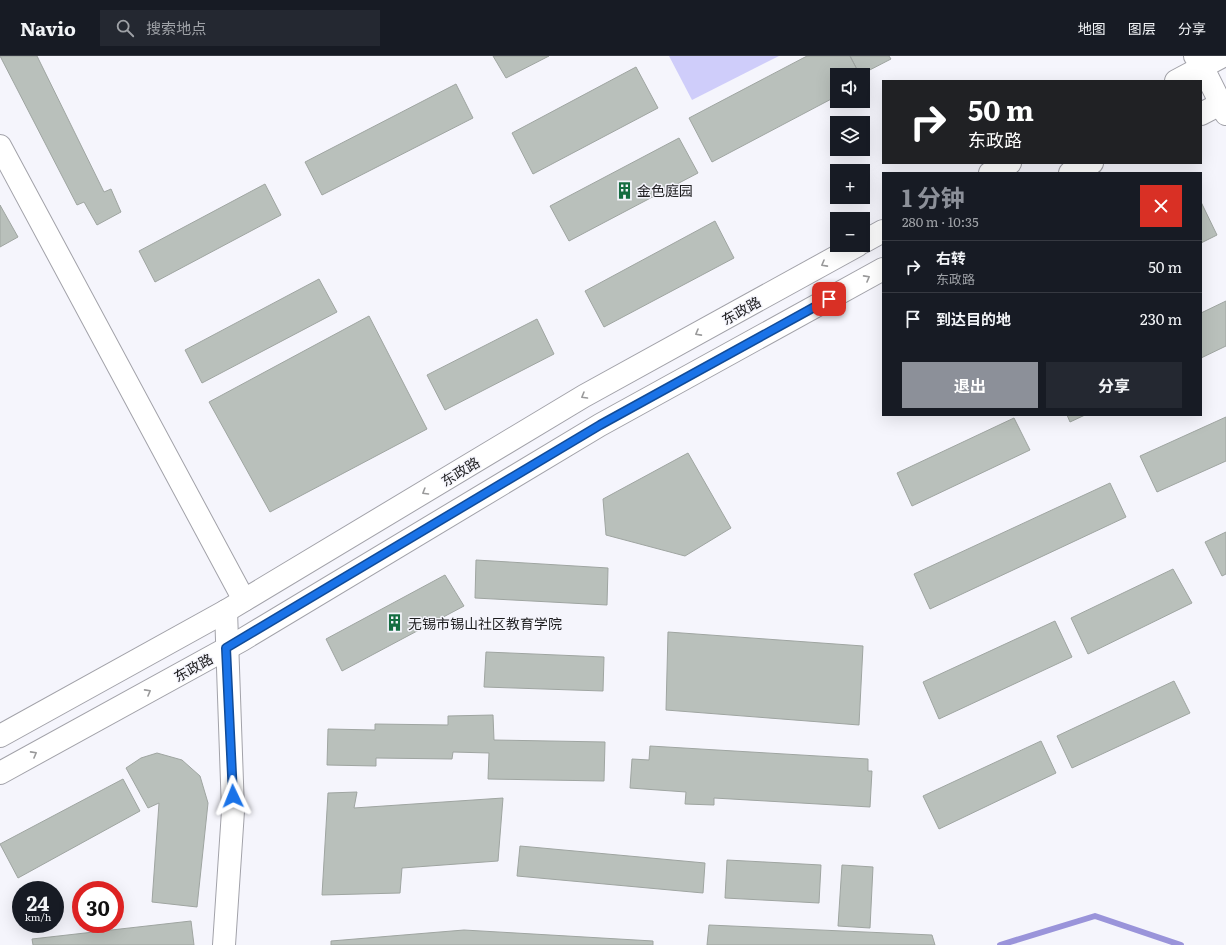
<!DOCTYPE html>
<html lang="zh">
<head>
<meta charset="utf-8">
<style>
  body { margin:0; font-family:Literata,"Noto Sans SC",serif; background:#242831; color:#f1f3f6; height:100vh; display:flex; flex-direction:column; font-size:15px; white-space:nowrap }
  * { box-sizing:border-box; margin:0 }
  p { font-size:13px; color:#9ea1a6 }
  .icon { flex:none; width:22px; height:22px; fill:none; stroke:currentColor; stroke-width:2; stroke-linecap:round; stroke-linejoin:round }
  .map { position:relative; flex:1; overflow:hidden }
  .panel { position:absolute; left:882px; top:116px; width:320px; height:244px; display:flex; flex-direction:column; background:#171b24; border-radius:0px; box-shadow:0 4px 16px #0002 }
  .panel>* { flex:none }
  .top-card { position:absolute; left:882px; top:24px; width:320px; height:84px; border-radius:0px; box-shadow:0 4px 16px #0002; background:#202124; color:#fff; overflow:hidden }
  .buttons { position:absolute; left:830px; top:12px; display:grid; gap:8px }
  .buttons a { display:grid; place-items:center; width:40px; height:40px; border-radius:0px; background:#171b24; box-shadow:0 4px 16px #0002; font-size:20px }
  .speed { position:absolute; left:12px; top:825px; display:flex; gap:8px; font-size:20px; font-weight:700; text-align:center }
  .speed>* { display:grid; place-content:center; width:52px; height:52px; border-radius:50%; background:#171b24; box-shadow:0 4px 16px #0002; line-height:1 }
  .speed small { font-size:10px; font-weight:400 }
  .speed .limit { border:6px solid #d22; background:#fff; color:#111 }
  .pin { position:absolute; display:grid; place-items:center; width:34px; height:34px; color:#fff; margin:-17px; border-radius:8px; box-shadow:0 2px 6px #0006 }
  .me { position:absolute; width:44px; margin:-22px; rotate:358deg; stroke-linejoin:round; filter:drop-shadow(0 0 3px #0008) }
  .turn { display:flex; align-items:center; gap:14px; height:84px; padding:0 20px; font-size:18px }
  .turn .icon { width:52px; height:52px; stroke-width:2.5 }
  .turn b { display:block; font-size:28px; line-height:34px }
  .round { display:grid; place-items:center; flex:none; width:42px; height:42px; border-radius:0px; background:#242831 }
  .overview { display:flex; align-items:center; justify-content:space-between; height:68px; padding:0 20px }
  h1 { font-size:24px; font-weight:700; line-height:30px; color:#8c9099 }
  .primary-button { display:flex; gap:8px; margin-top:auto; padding:8px 20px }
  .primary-button a { flex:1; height:46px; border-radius:0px; background:#8c9099; color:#fff; font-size:16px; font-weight:700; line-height:46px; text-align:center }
  .primary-button a+a { background:#242831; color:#f1f3f6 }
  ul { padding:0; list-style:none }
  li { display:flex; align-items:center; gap:12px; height:52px; padding:0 20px; border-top:1px solid #363941 }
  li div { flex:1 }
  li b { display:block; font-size:15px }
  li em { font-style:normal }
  header { display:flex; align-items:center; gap:24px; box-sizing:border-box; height:56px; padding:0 20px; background:#171b24; border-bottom:1px solid #363941 }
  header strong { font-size:19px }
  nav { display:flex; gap:22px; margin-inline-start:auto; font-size:14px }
  .search { width:280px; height:36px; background:#242831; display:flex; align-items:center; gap:10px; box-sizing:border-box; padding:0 14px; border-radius:0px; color:#9ea1a6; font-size:15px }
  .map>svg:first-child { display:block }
</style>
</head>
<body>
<header>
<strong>Navio</strong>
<div class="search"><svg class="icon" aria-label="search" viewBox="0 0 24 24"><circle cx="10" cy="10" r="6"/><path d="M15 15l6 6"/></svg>搜索地点</div>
<nav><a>地图</a><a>图层</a><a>分享</a></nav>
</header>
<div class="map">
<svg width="1226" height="889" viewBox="0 0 1226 889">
  <rect width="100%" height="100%" fill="#f5f5fc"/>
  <path fill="#cfcdfa" d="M669,0H779L692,44Z"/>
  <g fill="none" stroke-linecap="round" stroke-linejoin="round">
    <path stroke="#9a94da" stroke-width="6" d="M1000,889L1095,860L1181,889"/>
  </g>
  <path fill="#b9c0bb" stroke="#9fa5a1" d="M0,0H37L104,136L111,133L121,156L97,169L84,146L77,149Z
    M493,0H549L506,22Z
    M807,0H850L860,19H837V40L712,106L689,62Z
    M850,0H889L891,3L860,19Z
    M636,11L658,52L533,118L512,77Z
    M456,28L473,62L322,139L305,106Z
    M679,82L698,117L569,185L550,150Z
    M265,128L281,159L155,226L139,195Z
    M1201,146L1217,179L1201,187Z
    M0,149L18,181L0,191Z
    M715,165L734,202L604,271L585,235Z
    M319,223L337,256L202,327L185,294Z
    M1226,245V290L1201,302V257Z
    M369,260L427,373L270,456L209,346Z
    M537,263L554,298L445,354L427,319Z
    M1067,359H1085L1070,366Z
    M1226,361V405L1157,436L1140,400Z
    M1014,362L1030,394L912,450L897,417Z
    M688,397L731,472L685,500L606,479L603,443Z
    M1110,427L1126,461L930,553L914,518Z
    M1226,476V518L1222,520L1205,486Z
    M476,504L608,512L607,549L475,542Z
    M1173,513L1192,547L1088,598L1071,562Z
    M445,519L464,550L342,615L326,583Z
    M1055,565L1072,601L939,663L923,626Z
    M668,576L863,590L859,669L666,654Z
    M486,596L604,601L603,635L484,631Z
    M1174,625L1190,657L1072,712L1057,680Z
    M493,659L494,684L605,686L604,725L488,723L489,697L453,696L452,703L376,702V710L327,709L328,673L375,674V668L448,669V660Z
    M1041,685L1056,717L939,773L923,740Z
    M650,690L868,703V715H872L870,751L714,742V749L685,748L686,736L630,732L632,703L649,704Z
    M157,697L182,704L200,720L208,747L197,851L152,846L159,747L148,752L126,712L141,702Z
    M123,723L140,755L18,822L0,788Z
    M357,736L354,752L503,742L498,805L402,812L400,837L322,839L328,737Z
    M520,790L705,807L703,837L517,820Z
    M727,804L821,809L819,847L725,842Z
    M842,809L873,811L870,872L838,870Z
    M191,865L194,889H33L32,883Z
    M709,869L932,879L935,889H707Z
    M464,874L653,885V889H331V885Z"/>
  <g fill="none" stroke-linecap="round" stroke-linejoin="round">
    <defs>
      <path id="minor" d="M0,90L244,544
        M224,889L233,755L226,555"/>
      <path id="major" d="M1195,0L1203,12L1226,58
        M1176,25L1223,0
        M1201,58L1226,45
        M990,117L1010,107
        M1070,117L1092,107
        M863,186L883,175
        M0,680L226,555L584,340L858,189
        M0,717L242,584L600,369L883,213"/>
    </defs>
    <use href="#minor" stroke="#a2a2a9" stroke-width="24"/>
    <use href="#major" stroke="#a2a2a9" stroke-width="24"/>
    <use href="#minor" stroke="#fff" stroke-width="22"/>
    <use href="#major" stroke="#fff" stroke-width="22"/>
  </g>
  <defs><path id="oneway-chevron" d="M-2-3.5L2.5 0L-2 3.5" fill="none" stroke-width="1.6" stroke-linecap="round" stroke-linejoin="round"/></defs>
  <g stroke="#99999a">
    <use href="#oneway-chevron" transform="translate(824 208) rotate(151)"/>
    <use href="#oneway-chevron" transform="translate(867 222) rotate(-29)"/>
    <use href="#oneway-chevron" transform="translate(698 277) rotate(151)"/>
    <use href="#oneway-chevron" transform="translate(584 340) rotate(150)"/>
    <use href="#oneway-chevron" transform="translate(425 436) rotate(149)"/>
    <use href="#oneway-chevron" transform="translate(148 636) rotate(-29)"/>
    <use href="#oneway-chevron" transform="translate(34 698) rotate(-29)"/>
  </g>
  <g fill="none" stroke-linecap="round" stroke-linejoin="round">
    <defs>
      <path id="route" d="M233,740L226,592L600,369L829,243"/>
    </defs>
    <use href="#route" stroke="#114b97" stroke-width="10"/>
    <use href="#route" stroke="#1a73e8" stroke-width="7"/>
  </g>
  <defs>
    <symbol id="building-bare" viewBox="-9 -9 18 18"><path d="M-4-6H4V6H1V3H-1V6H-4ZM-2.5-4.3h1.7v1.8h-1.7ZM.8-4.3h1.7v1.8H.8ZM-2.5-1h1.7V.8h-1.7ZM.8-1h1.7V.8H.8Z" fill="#156d41" stroke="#f5f5fc" stroke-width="2.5" paint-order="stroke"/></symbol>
  </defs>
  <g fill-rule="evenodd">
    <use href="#building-bare" x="612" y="122" width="25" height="25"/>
    <use href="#building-bare" x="382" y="554" width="25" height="25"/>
  </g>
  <g text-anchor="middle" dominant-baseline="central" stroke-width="3" stroke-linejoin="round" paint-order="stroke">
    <g font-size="14" fill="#1d1d1f" stroke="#f5f5fc" text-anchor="start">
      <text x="637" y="134">金色庭园</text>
      <text x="408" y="567">无锡市锡山社区教育学院</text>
    </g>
    <g font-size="14" fill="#1d1d1f" stroke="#f5f5fc">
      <text transform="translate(741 254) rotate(-29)">东政路</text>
      <text transform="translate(460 415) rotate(-31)">东政路</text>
      <text transform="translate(193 611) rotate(-29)">东政路</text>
    </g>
  </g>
</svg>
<div class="buttons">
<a><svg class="icon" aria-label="sound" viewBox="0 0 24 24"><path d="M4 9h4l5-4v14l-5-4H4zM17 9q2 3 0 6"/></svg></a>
<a><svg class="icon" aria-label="layers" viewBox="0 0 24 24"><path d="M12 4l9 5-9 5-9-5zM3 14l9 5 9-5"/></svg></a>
<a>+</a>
<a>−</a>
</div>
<div class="speed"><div>24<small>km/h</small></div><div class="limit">30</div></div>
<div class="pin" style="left:829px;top:243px;background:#d93025"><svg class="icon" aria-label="arrive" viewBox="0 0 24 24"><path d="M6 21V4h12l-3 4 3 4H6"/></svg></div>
<svg class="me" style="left:233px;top:740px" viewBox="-20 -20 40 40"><path d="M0-17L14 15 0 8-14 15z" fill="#1a73e8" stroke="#fff" stroke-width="4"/></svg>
<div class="top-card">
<div class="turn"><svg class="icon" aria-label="right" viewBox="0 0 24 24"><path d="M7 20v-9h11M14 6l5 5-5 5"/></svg><div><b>50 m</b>东政路</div></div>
</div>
<section class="panel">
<div class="overview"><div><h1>1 分钟</h1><p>280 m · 10:35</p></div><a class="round" style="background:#d93025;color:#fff"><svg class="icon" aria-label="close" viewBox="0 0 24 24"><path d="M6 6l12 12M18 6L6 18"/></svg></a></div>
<ul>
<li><svg class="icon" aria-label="right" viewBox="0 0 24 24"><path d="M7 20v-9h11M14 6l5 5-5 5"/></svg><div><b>右转</b><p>东政路</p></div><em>50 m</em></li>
<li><svg class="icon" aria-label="arrive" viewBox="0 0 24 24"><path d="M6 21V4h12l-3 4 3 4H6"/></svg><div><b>到达目的地</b></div><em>230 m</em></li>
</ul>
<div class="primary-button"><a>退出</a><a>分享</a></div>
</section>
</div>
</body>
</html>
